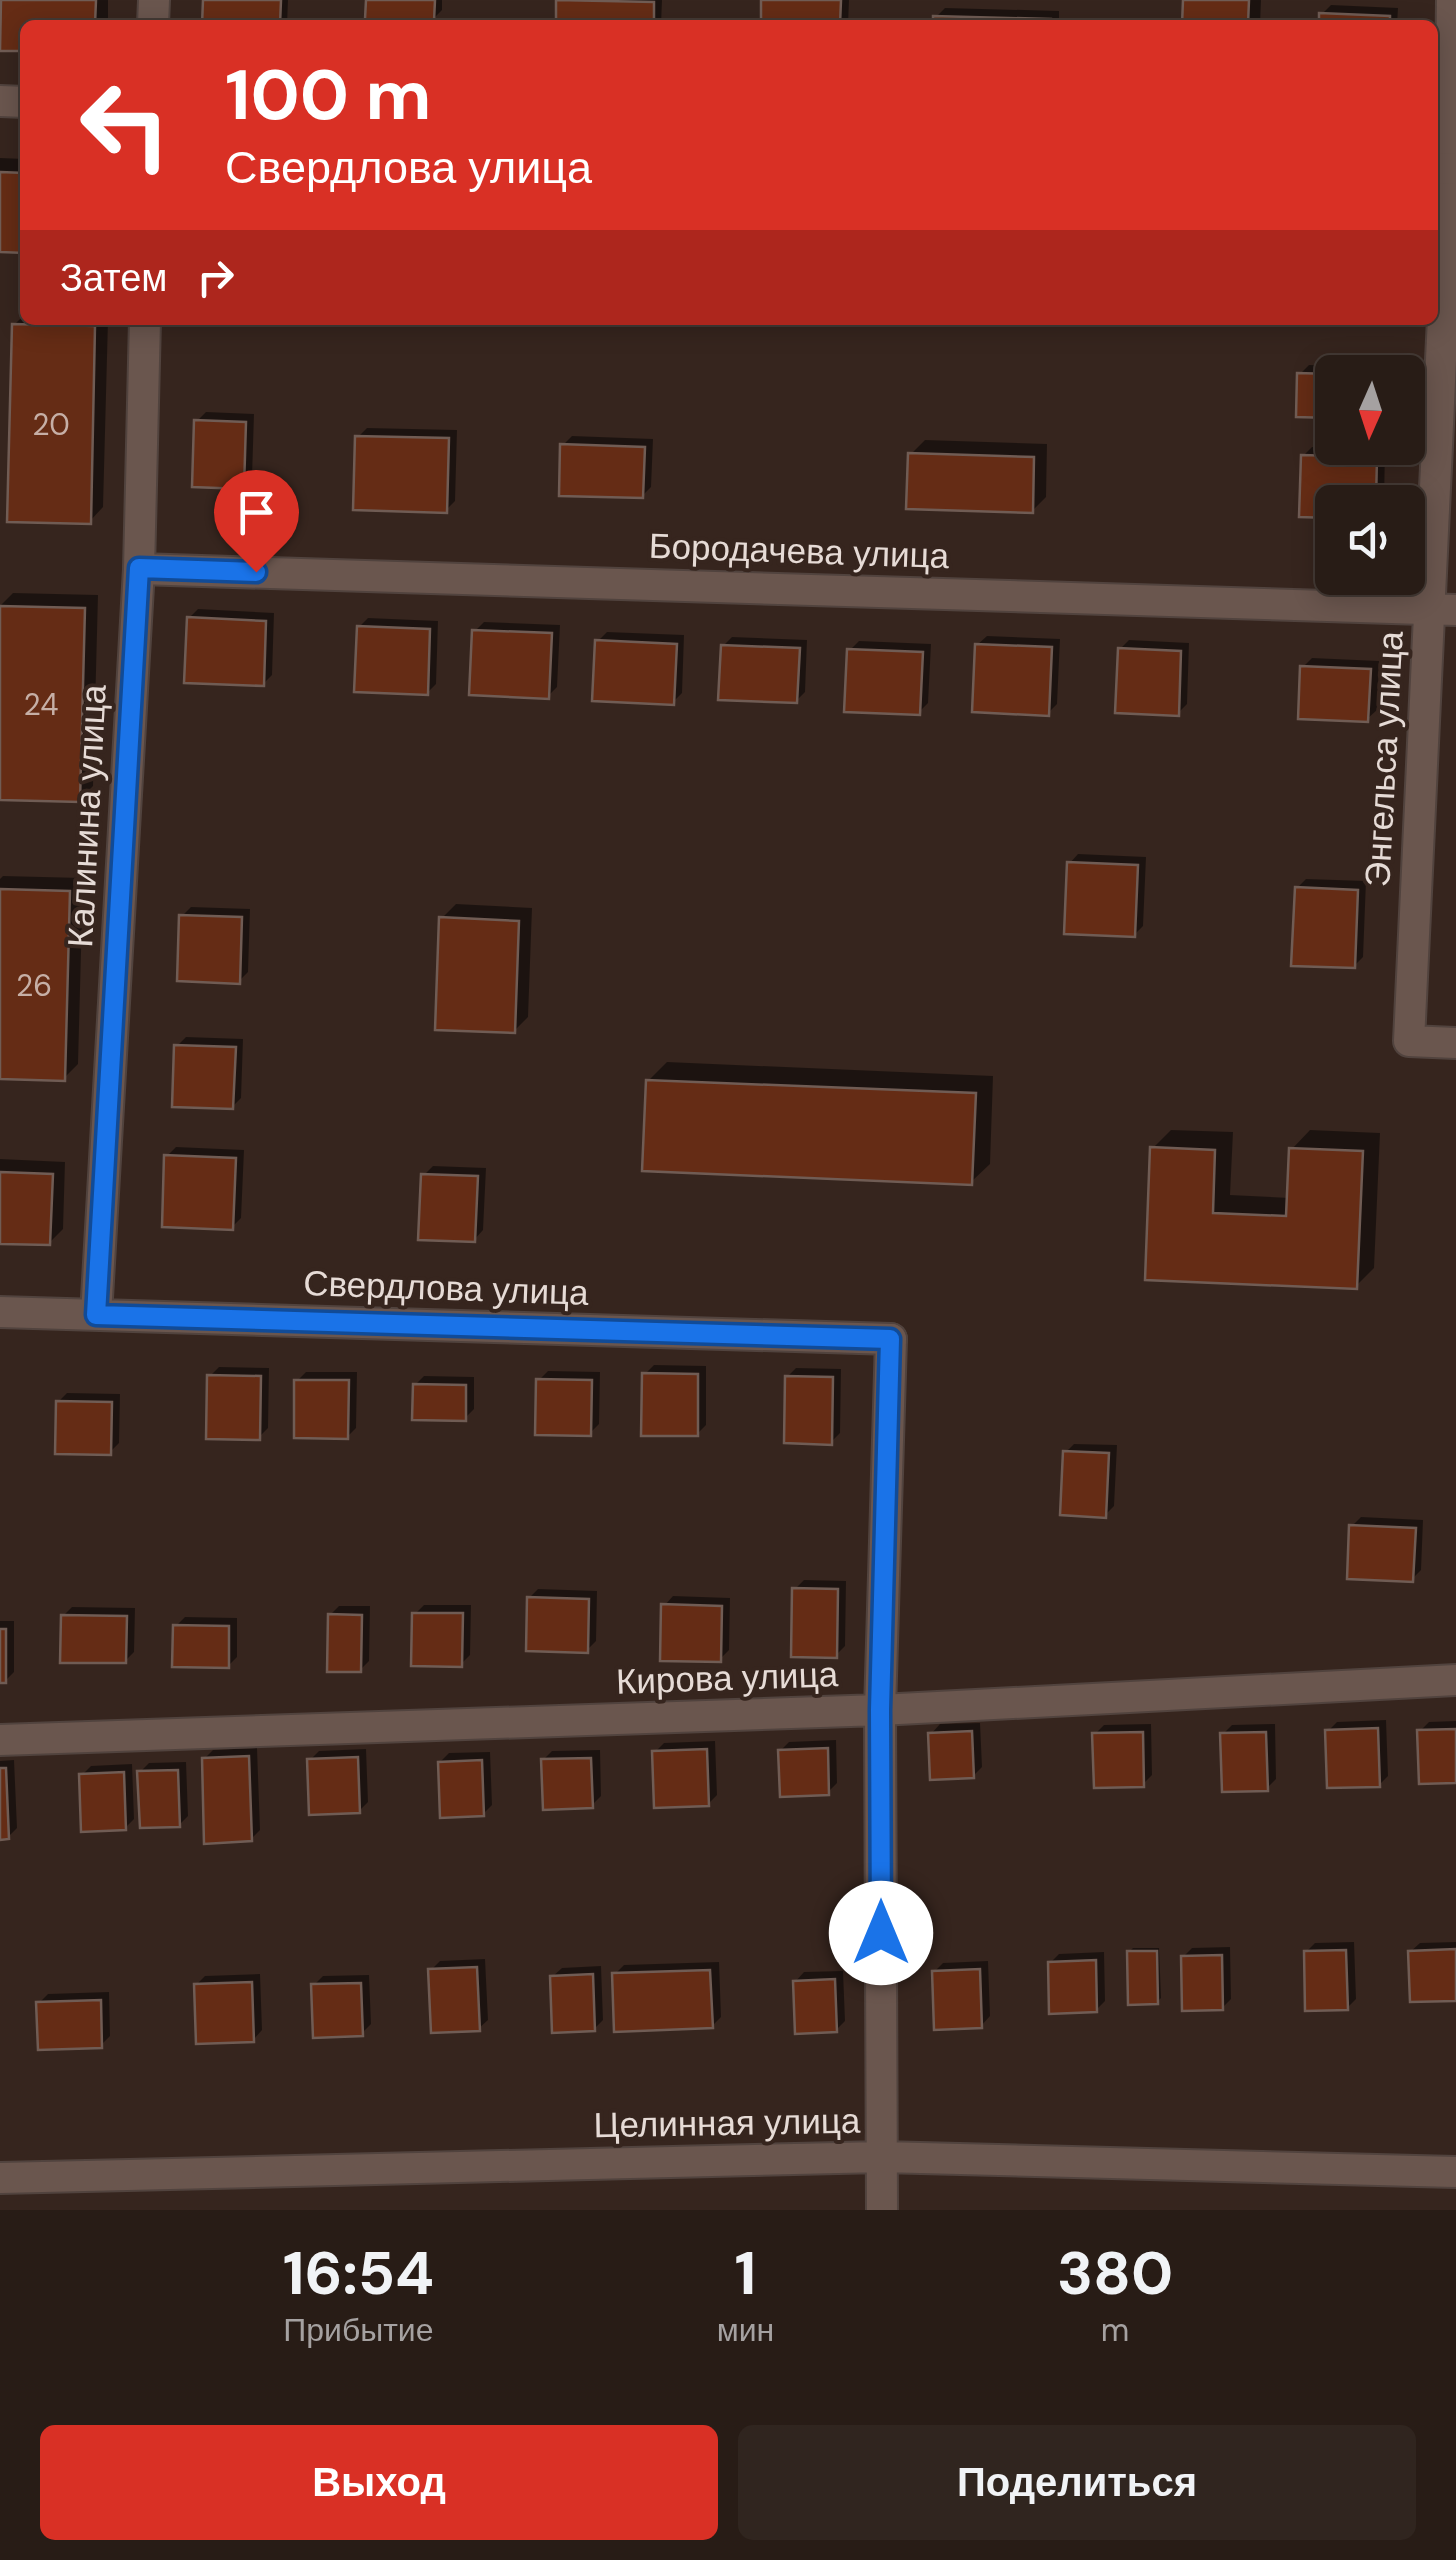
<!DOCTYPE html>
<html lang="ru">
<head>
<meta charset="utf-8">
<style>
  body { margin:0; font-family:"DM Sans",sans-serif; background:#30251f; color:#f1f3f6; height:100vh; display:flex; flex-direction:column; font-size:38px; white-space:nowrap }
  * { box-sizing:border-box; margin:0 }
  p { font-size:32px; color:#a5a1a1 }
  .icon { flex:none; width:55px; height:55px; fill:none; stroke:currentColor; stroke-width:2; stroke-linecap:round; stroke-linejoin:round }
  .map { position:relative; height:2210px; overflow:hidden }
  .drawer { display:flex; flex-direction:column; background:#281c16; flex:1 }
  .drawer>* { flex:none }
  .top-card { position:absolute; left:20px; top:20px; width:1418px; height:305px; border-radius:15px; box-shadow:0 5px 25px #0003,0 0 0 2px #443a35; background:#d93025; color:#fff; overflow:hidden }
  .needle { width:65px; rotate:183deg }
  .fabs { position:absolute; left:1315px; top:355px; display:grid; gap:20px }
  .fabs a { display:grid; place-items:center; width:110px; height:110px; border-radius:15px; background:#281c16; box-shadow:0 5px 25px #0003,0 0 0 2px #443a35; font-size:50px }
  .pin { position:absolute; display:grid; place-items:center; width:85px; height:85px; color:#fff; margin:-102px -42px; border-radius:50% 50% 50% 0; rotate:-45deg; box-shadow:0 0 10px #0007 }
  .pin .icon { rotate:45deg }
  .me { position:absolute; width:110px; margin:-55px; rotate:0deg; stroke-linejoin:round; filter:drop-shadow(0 0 8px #0008) }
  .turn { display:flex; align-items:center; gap:35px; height:210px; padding:0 40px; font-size:45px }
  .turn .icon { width:130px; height:130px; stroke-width:2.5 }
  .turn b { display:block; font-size:70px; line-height:85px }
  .then { display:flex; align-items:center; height:95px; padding:0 40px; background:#0003; gap:20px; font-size:38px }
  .eta { display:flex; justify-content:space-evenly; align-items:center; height:170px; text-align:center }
  .eta b { font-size:60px; font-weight:700; line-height:70px }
  .primary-button { display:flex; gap:20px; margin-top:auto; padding:20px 40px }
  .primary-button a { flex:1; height:115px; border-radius:15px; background:#d93025; color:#fff; font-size:40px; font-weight:700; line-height:115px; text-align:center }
  .primary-button a+a { background:#30251f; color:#f1f3f6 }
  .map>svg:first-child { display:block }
</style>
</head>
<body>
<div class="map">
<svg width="1456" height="2210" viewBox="0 0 1456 2210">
  <rect width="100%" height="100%" fill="#36251e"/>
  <path fill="#0007" d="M3,0H108V25H25V49Z
    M205,0H288L287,25H204Z
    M368,0H442V10L433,19Z
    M559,0H662L661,25H558Z
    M764,0H849L848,25H763Z
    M1186,0H1261L1260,25H1185Z
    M1331,5L1398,8L1397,25H1321L1322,14Z
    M945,8L1059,11V25H935L936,17Z
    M0,158L25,159V251L0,250Z
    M25,314V320H108L103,507L90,521L14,325Z
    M1309,365L1415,368L1414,408L1408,415V372H1332V415H1299L1300,374Z
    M206,412L254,414L252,477L243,486L197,421Z
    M367,428L457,430L455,501L446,510L358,437Z
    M572,436L653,439L651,487L642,496L563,445Z
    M925,440L1047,444L1046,497L1032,511L911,454Z
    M1312,447L1385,449L1384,502H1332V516L1302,515L1303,456Z
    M13,593L98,595L93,786L79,800L0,798V606Z
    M198,609L274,613L272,675L263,684L189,618Z
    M368,618L438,621L436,684L427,693L359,627Z
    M484,622L560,625L557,687L548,696L475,631Z
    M607,632L684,635L682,693L673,702L598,641Z
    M987,636L1060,639L1057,704L1048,713L977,645Z
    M732,637L807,640L805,692L796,701L723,646Z
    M1129,640L1189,643L1187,704L1178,713L1120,649Z
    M859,641L931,644L928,703L919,712L850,650Z
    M1312,658L1379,661L1377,710L1367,719L1303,667Z
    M1078,854L1146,857L1143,926L1134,935L1069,864Z
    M3,876L83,878L78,1064L64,1078L0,1076V879Z
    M1306,879L1366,881L1363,957L1354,966L1297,888Z
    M456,904L532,908L528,1017L514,1031L442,918Z
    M191,907L250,909L248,972L239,981L182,916Z
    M186,1037L243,1039L241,1098L232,1107L177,1046Z
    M667,1062L993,1076L990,1164L971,1182L648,1081Z
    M1171,1130L1233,1132L1230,1195L1290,1198L1292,1149L1310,1130L1380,1133L1374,1268L1356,1286L1147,1277L1153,1148Z
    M176,1147L244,1150L241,1218L232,1227L167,1156Z
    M0,1159L65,1162L63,1229L49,1243L0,1241Z
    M433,1166L486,1168L483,1230L474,1240L424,1175Z
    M654,1365L706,1366V1425L697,1434L645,1374Z
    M219,1367L269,1368L268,1428L259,1437L210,1376Z
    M796,1368L841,1369L840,1433L831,1442L787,1377Z
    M548,1371L600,1372L599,1424L590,1433L539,1380Z
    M306,1372H357L356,1428L347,1437L297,1381Z
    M424,1376L474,1377V1409L465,1418L415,1385Z
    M67,1393L120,1394L119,1443L110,1452L58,1402Z
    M1074,1444L1117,1445L1114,1506L1105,1515L1065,1453Z
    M1361,1517L1423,1520L1421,1570L1412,1579L1352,1526Z
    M804,1580L846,1581L845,1646L836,1655L795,1589Z
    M538,1589L597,1591L596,1641L587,1650L529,1598Z
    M673,1596L730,1598L729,1650L720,1659L664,1606Z
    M424,1605H471L470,1655L461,1664L415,1614Z
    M339,1606H370L369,1661L360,1670L330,1615Z
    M72,1607L135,1608L134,1652L125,1661L63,1616Z
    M185,1617L237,1618V1657L228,1666L176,1626Z
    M0,1621H14V1672L5,1681H0Z
    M1386,1720L1388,1776L1379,1785L1328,1731L1337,1722Z
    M1456,1721V1781L1420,1731L1429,1722Z
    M980,1723L982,1767L973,1776L931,1734L940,1724Z
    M1151,1724L1152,1775L1143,1784L1095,1734L1104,1725Z
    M1275,1724L1276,1779L1267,1788L1223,1734L1232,1725Z
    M836,1740L837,1783L828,1792L780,1751L789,1742Z
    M715,1741L717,1795L708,1804L655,1752L664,1743Z
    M257,1748L260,1830L251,1839L204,1759L213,1750Z
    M366,1749L368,1802L359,1811L310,1760L319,1751Z
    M600,1750L601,1796L592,1805L543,1760L552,1751Z
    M490,1752L492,1805L483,1814L440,1762L449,1753Z
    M14,1760L17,1828L8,1837H0V1761Z
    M186,1762L188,1816L179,1825L140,1772L149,1763Z
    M132,1764L134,1819L125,1828L82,1775L91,1766Z
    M1354,1942L1356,1999L1347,2008L1306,1952L1315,1943Z
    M1456,1942V1998L1410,1952L1420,1943Z
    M1230,1947L1231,1999L1222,2008L1183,1957L1192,1948Z
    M1133,1948H1159L1161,1998L1157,2002L1129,1952Z
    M1104,1952L1105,2001L1096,2010L1050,1963L1059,1954Z
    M485,1959L488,2020L478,2029L431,1970L440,1961Z
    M988,1961L990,2016L981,2026L934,1972L943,1963Z
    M719,1962L721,2017L712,2026L615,1974L624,1965Z
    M601,1966L603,2020L594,2029L552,1977L562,1968Z
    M843,1971L845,2021L836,2030L795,1982L804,1972Z
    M260,1974L262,2030L253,2040L196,1985L205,1976Z
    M369,1975L371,2024L362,2033L314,1985L323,1976Z
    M109,1992L110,2036L101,2045L39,2003L48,1994Z"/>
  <path fill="#652c15" stroke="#705c54" stroke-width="2.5" d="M1,0H96L95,25H25V51H0Z
    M203,0H281L280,25H202Z
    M366,0H435L434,21L365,19Z
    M556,0L654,2V25H556Z
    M761,0H841L840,25H761Z
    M1183,0H1249L1248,25H1182Z
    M1319,13L1390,16V25H1319Z
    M933,16L1051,19V25H933Z
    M0,172L25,173V253L0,252Z
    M12,324L95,326L91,524L7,522Z
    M1297,373L1332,374V418L1296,417Z
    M194,420L246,422L244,489L192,487Z
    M355,436L449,438L447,513L353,510Z
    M560,444L645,447L643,498L559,496Z
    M908,453L1034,457L1033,513L906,509Z
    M1301,455L1377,457L1376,502H1332V518L1299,517Z
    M0,606L85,608L80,802L0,800Z
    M187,617L266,621L264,686L184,683Z
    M357,626L430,629L428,695L354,692Z
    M472,630L552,633L549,699L469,695Z
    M595,640L677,644L674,705L592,701Z
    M975,644L1052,647L1049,716L972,712Z
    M721,645L800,648L797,703L718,700Z
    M1118,648L1181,651L1179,716L1115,713Z
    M847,649L923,652L920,715L844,712Z
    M1300,666L1371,669L1368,722L1298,719Z
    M1067,862L1138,865L1135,937L1064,934Z
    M1295,887L1358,890L1355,968L1291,966Z
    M0,889L70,891L65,1081L0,1079Z
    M179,915L242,917L240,984L177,981Z
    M439,917L519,921L515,1033L435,1030Z
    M174,1045L236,1047L233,1109L172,1107Z
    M646,1080L976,1093L972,1185L642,1171Z
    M1150,1147L1215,1150L1213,1213L1286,1216L1289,1148L1363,1151L1357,1289L1145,1280Z
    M164,1155L236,1158L233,1230L162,1227Z
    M0,1172L53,1174L50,1245L0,1244Z
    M421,1174L478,1176L475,1242L418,1240Z
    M642,1373L698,1374V1436H641Z
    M207,1375L261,1376L260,1440L206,1439Z
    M785,1376L833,1377L832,1445L784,1443Z
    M536,1379L592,1380L591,1436L535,1435Z
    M294,1380H349L348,1439L294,1438Z
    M413,1384L466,1385V1421L412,1420Z
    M56,1401L112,1402L111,1455L55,1454Z
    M1063,1451L1109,1453L1106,1518L1060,1515Z
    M1349,1525L1416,1528L1413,1582L1347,1579Z
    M792,1588L838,1589L837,1658L791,1657Z
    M527,1597L589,1599L588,1653L526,1651Z
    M661,1604L722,1606L721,1662L660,1661Z
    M412,1613H463L462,1667L411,1666Z
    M328,1614L362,1615L361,1672H327Z
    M61,1615L127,1616L126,1663H60Z
    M173,1625L229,1626V1668L172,1667Z
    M0,1629H6V1683H0Z
    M1378,1728L1380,1787L1327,1788L1325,1730Z
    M1456,1729V1783L1419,1784L1417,1730Z
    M972,1731L974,1778L930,1780L928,1733Z
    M1143,1732L1144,1787L1094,1788L1092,1733Z
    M1266,1732L1268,1791L1222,1792L1220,1733Z
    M828,1748L829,1795L780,1797L778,1750Z
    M707,1749L709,1806L654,1808L652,1751Z
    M249,1756L252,1841L204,1844L202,1758Z
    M358,1757L360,1813L309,1815L307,1759Z
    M591,1758L593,1808L543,1810L541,1759Z
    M482,1760L484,1816L440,1818L438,1762Z
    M0,1768H6L9,1839L0,1840Z
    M178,1770L180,1827L140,1828L137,1771Z
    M124,1772L126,1830L81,1832L79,1774Z
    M1456,1949V2001L1410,2002L1408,1951Z
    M1346,1950L1348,2010L1305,2011L1304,1951Z
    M1127,1951H1157L1158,2004L1128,2005Z
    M1222,1955L1223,2010L1182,2011L1181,1956Z
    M1096,1960L1097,2012L1049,2014L1048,1962Z
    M477,1967L480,2031L431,2033L428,1969Z
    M980,1969L982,2028L934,2030L932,1971Z
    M710,1970L713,2028L614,2032L612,1973Z
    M593,1974L595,2031L552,2033L550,1976Z
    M835,1979L837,2032L795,2034L793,1981Z
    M252,1982L254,2042L196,2044L194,1984Z
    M361,1983L363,2036L313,2038L311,1984Z
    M101,2000L102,2048L38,2050L36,2002Z"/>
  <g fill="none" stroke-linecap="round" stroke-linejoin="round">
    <defs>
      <path id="street" d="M1452,0L1450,169L1409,1041L1456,1043
        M139,569L1456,610
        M0,1740L880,1710L1456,1680
        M0,2178L882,2157L1456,2172
        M882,2210L880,1710L891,1339"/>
      <path id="secondary" d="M153,25L154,0
        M0,101L25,102
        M1432,168L1456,169
        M0,1312L891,1339
        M96,1315L139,569L145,320"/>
    </defs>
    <use href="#street" stroke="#51433e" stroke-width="34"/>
    <use href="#secondary" stroke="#51433e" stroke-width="34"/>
    <use href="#street" stroke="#6a564e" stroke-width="30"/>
    <use href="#secondary" stroke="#6a564e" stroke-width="30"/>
  </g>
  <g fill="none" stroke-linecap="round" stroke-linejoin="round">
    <defs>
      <path id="route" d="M256,572L139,568L96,1315L890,1339L880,1710L881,1933"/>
    </defs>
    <use href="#route" stroke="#114b97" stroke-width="25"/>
    <use href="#route" stroke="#1a73e8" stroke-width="18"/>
  </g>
  <g text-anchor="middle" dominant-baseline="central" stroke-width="8" stroke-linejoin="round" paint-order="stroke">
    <g font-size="30" fill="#c6afa6">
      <text x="51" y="424">20</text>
      <text x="41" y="704">24</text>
      <text x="34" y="985">26</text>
    </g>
    <g font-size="35" fill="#e6dbd6" stroke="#36251e">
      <text transform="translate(799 551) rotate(2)">Бородачева улица</text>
      <text transform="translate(1384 759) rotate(-87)">Энгельса улица</text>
      <text transform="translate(87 816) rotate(-87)">Калинина улица</text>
      <text transform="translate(446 1288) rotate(2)">Свердлова улица</text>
      <text transform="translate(727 1678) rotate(-2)">Кирова улица</text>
      <text transform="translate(727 2123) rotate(-1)">Целинная улица</text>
    </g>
  </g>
</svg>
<div class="fabs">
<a><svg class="needle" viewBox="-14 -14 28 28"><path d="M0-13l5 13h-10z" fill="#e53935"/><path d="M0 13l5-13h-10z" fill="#a5a1a1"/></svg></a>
<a><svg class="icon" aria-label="sound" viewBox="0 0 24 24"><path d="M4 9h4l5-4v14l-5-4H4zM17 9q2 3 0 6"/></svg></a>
</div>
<div class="pin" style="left:256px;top:572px;background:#d93025"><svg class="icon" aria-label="arrive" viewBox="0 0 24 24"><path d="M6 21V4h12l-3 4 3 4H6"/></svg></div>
<svg class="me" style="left:881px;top:1933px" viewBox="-20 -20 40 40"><circle r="19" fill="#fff"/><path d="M0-13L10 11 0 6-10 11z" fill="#1a73e8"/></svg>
<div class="top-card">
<div class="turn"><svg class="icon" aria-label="left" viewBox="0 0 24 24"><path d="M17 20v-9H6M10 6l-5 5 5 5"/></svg><div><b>100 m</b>Свердлова улица</div></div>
<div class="then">Затем<svg class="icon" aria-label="right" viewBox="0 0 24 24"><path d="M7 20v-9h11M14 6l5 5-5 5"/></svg></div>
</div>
</div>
<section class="drawer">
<div class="eta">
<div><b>16:54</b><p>Прибытие</p></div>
<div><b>1</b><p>мин</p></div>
<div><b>380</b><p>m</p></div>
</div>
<div class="primary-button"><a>Выход</a><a>Поделиться</a></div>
</section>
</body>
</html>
